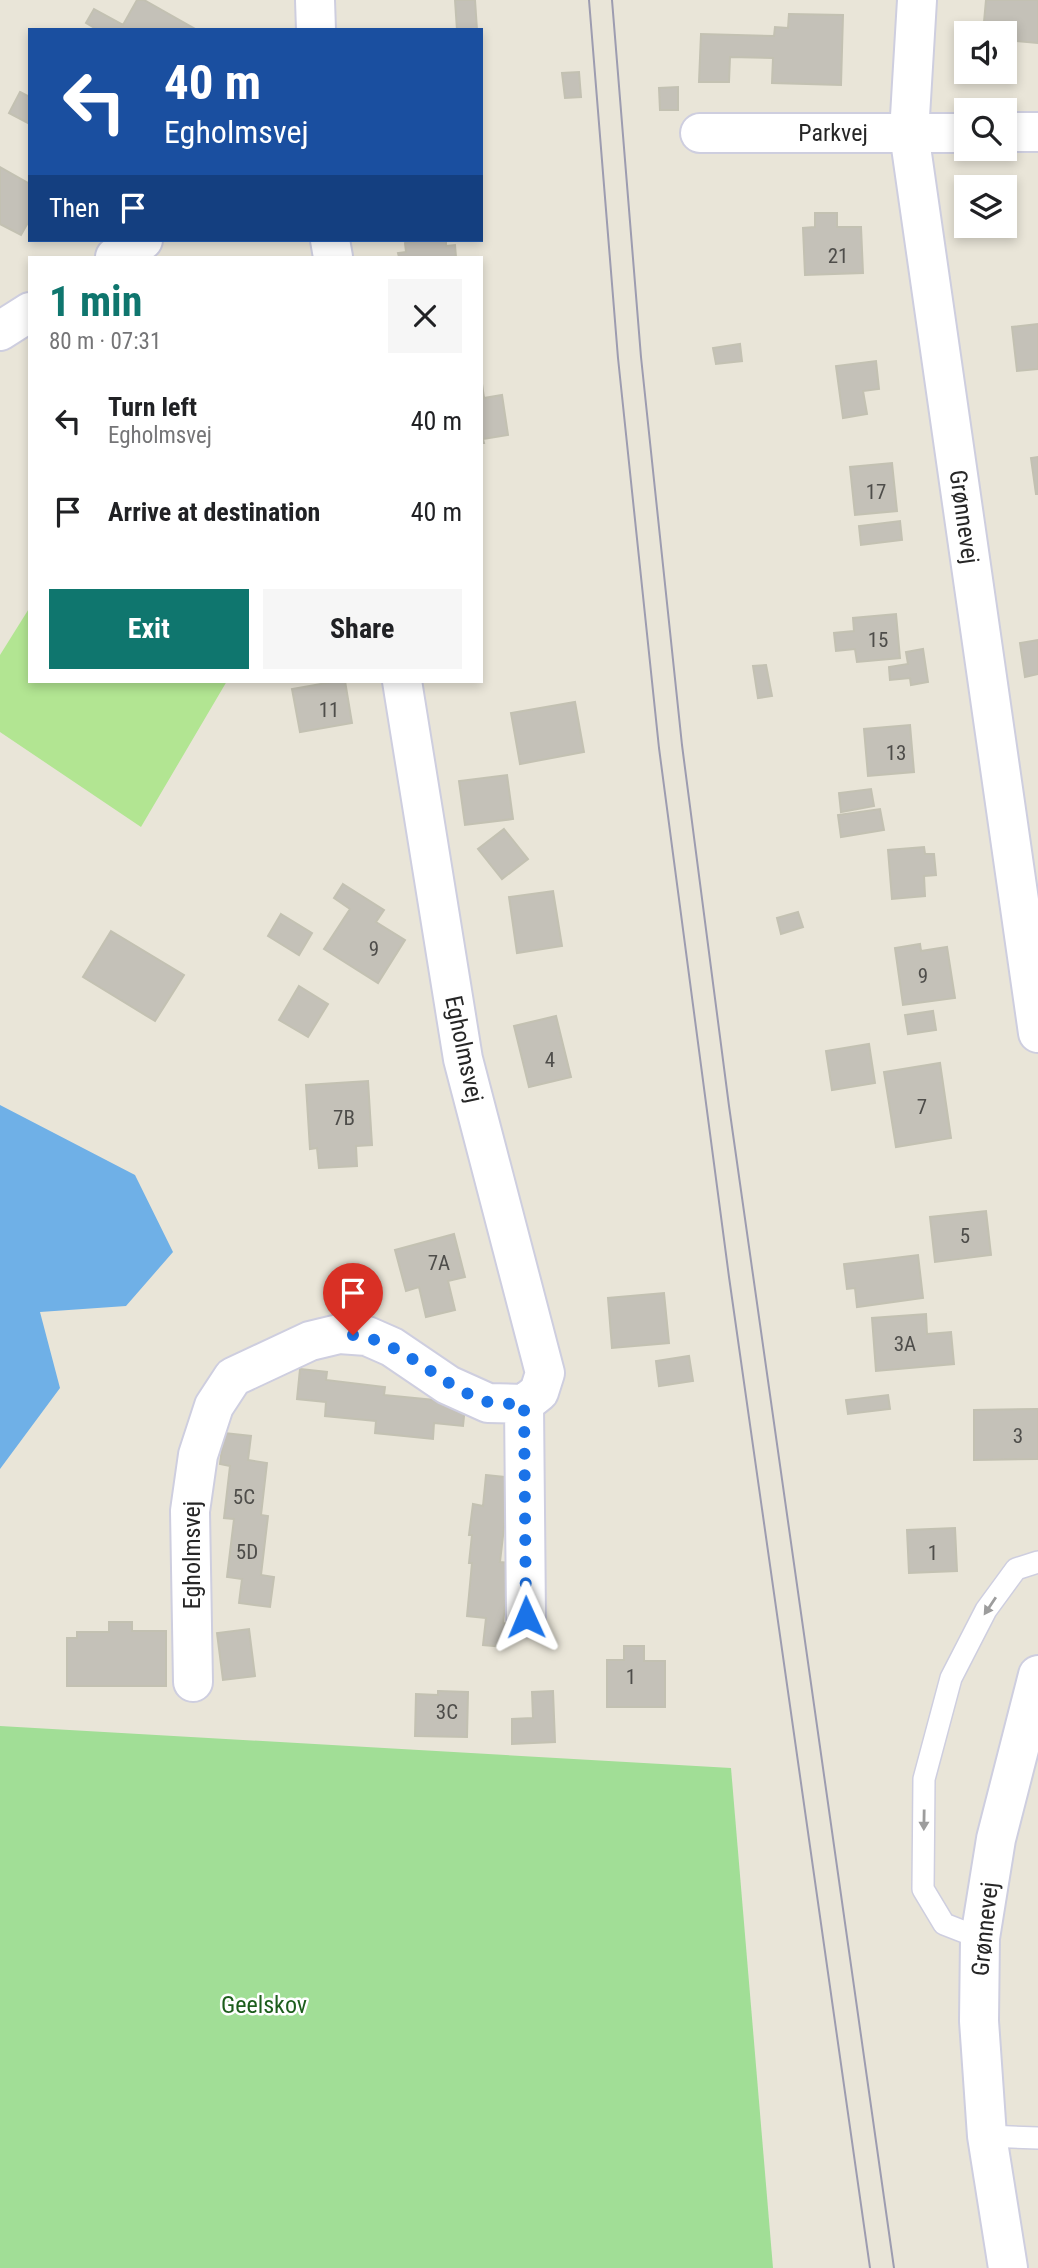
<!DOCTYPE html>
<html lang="en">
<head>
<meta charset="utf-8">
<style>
  body { margin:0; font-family:"Roboto Condensed",sans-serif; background:#f6f6f6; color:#202124; height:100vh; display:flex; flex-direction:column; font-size:26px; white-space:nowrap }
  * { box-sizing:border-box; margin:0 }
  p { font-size:23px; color:#757577 }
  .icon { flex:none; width:38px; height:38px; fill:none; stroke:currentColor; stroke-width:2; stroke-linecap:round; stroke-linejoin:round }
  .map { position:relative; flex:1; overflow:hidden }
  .details { position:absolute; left:28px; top:256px; width:455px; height:427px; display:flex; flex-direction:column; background:#fff; border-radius:0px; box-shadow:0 4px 10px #0003 }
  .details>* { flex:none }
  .banner { position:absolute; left:28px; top:28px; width:455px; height:214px; border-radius:0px; box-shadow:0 4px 10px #0003; background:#1a4fa0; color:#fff; overflow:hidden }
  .fabs { position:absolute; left:954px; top:21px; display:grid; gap:14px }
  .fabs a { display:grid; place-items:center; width:63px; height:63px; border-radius:0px; background:#fff; box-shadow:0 4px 10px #0003; font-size:35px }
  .pin { position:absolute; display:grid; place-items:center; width:60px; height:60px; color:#fff; margin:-72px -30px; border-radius:50% 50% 50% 0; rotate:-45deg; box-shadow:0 0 7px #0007 }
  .pin .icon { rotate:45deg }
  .me { position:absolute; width:77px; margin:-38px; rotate:359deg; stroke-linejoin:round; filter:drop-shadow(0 0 5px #0008) }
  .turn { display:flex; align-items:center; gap:24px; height:147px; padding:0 21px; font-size:32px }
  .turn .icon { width:91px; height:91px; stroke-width:2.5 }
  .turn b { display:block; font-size:49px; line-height:60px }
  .then { display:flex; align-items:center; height:66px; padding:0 21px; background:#0003; gap:14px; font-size:26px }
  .round { display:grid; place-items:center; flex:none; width:74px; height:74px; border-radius:0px; background:#f6f6f6 }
  .headline { display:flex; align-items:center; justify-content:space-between; height:119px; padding:0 21px }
  h1 { font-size:42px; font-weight:700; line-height:52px; color:#0f766e }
  .cta { display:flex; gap:14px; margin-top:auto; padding:14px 21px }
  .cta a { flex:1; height:80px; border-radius:0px; background:#0f766e; color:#fff; font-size:28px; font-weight:700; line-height:80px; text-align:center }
  .cta a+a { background:#f6f6f6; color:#202124 }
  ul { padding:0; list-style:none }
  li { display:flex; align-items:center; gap:21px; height:91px; padding:0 21px }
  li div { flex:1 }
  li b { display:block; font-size:26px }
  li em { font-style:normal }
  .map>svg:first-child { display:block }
</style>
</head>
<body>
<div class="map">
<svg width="1038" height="2268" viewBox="0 0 1038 2268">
  <rect width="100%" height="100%" fill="#e9e5d8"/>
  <path fill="#a1de96" d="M0,1726L731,1768L773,2268H0Z"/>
  <path fill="#b2e592" d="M30,607V681H227L141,827L0,732V655Z"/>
  <path fill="#6fb0e7" d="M0,1105L135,1175L173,1252L126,1306L40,1312L60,1388L0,1469Z"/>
  <path fill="#c4c1b8" stroke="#c3c1b2" stroke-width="2" d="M137,0H144L197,30H98L86,23L94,9L123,25Z
    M455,0H475L477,30H457Z
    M986,0H1038V43L1004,40V33H983Z
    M789,14L843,15L841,85L772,83L773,58L730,57L729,82H699L701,34L774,36L775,27L788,28Z
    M579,72L581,97L565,98L562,73Z
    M678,87V110H660L659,88Z
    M20,92L30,97V124L9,113Z
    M0,167L30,184V219L21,235L0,224Z
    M815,213H837V227H861L863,273L805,275L803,228L815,227Z
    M427,240H446V246L455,245L456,257H399L398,253L406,252L405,243Z
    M1038,324V369L1017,371L1012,327Z
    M740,344L742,361L716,364L713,348Z
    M876,361L879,389L863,391L867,414L843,418L836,366Z
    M482,384L484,398L502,395L508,435L483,439L484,443H481Z
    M1038,457V494H1036L1031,458Z
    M892,463L897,511L855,515L850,467Z
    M900,521L902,540L861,545L859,526Z
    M896,614L900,658L857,662L855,649L836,651L834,633L854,631L853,618Z
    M1038,640V674L1025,677L1020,643Z
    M923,649L928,682L911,685L910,678L890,680L889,667L908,664L906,652Z
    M766,665L772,696L758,698L753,666Z
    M338,681H345L352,723L300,732L292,689Z
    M575,702L584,752L520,764L511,713Z
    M910,725L914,772L868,776L864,729Z
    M507,775L513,819L465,825L459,781Z
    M871,789L874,806L841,812L839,793Z
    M880,809L884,830L841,837L838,815Z
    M504,829L528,859L502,879L478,849Z
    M924,847L925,854H934L936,875L924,876L925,896L892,899L888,850Z
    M343,884L384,910L376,922L405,940L378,983L324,949L350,909L334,898Z
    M553,891L562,946L517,953L509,897Z
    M798,912L803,927L781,934L777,918Z
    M281,914L312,933L299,955L268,936Z
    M111,931L184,975L155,1021L83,977Z
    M920,944L921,951L947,947L955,998L903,1005L895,948Z
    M299,986L328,1004L308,1037L279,1020Z
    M933,1011L936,1030L908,1034L905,1015Z
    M556,1016L571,1077L529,1087L514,1026Z
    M869,1044L875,1083L832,1090L826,1051Z
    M940,1063L951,1138L896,1147L884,1072Z
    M368,1081L372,1145L356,1146L357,1166L319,1168L317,1148L310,1149L306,1085Z
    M986,1211L991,1255L935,1262L930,1217Z
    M454,1234L465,1277L448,1281L455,1310L426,1317L419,1287L406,1291L395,1250Z
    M918,1255L923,1298L857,1307L855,1288L847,1289L844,1264Z
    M664,1293L669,1343L612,1348L608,1298Z
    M926,1314L927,1334L951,1332L954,1364L876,1371L872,1318Z
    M689,1356L693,1381L659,1386L656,1361Z
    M300,1369L327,1372L326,1380L385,1387L384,1395L435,1400V1393L466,1397L463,1426L434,1423L433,1439L375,1433L376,1421L325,1416L326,1402L297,1399Z
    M888,1395L890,1409L848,1414L846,1400Z
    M1038,1409V1459L974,1460V1410Z
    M224,1433L251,1436L248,1460L267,1463L261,1515L268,1516L261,1575L274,1577L270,1607L239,1603L242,1579L227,1577L234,1519L224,1518L230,1466L220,1464Z
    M486,1475L515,1478L512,1511L506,1510L500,1562L510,1563L503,1623L508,1624L505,1647L483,1645L486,1618L467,1616L472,1563H469L472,1535H469L473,1504L483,1506Z
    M955,1528L957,1571L909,1573L907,1530Z
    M109,1622H132V1631H166V1686H67V1638H77V1632H109Z
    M249,1629L255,1676L223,1680L217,1633Z
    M624,1646H644V1661H665V1707H607V1660H624Z
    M438,1691L468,1692L467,1737L415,1736L416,1694L438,1695Z
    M553,1691L555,1742L512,1744V1719L533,1718L532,1692Z"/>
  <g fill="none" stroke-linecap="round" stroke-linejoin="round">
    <defs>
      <path id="service" d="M980,1938L944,1924L923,1889L924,1779L951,1678L986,1610L1016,1569L1038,1562
        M987,2136L1038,2138"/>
      <path id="minor" d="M315,0L316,30
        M1004,132H1038
        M700,133H966
        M330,240L333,257
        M115,257L143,240
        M0,331L30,312
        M524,1404L526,1617
        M193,1682L190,1511L198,1455L214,1406L233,1377L310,1341L339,1334L367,1336L392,1347L448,1385L488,1403L524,1404L539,1392L545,1373L463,1059L402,681"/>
      <path id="tertiary" d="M917,0L909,133L1038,1033
        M1008,2268L987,2136L979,2021L980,1938L996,1839L1038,1675"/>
    </defs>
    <use href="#service" stroke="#cecedf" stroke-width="24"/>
    <use href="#minor" stroke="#cecedf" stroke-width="42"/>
    <use href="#tertiary" stroke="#cecedf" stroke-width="42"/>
    <use href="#service" stroke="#fff" stroke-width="21"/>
    <use href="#minor" stroke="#fff" stroke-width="38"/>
    <use href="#tertiary" stroke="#fff" stroke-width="38"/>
    <path stroke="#9d9cb0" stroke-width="2" d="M589,0L618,358L659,748L729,1277L870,2268
      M612,0L641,357L682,745L729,1106L894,2268"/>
  </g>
  <defs><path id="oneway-solid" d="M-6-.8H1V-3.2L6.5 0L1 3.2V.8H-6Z" transform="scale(1.75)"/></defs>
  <g fill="#9d9d9d">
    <use href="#oneway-solid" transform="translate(990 1606) rotate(124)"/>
    <use href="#oneway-solid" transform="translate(924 1820) rotate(91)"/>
  </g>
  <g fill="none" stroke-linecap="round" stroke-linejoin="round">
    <path stroke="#1a73e8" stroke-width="12" stroke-dasharray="0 21.6" d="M353,1335C402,1340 439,1385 485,1401C497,1405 512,1403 524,1404L526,1617"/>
  </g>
  <g text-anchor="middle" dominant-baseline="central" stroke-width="5" stroke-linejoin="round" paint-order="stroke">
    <g font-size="21" fill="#4e4d4a">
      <text x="838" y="256">21</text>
      <text x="876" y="492">17</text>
      <text x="878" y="640">15</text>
      <text x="329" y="710">11</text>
      <text x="896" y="753">13</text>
      <text x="374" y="949">9</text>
      <text x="923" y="976">9</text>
      <text x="550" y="1060">4</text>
      <text x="922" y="1107">7</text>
      <text x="344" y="1118">7B</text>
      <text x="965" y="1236">5</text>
      <text x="439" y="1263">7A</text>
      <text x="905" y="1344">3A</text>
      <text x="1018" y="1436">3</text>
      <text x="244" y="1497">5C</text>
      <text x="247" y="1552">5D</text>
      <text x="933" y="1553">1</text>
      <text x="631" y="1677">1</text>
      <text x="447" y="1712">3C</text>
    </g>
    <g font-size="24" fill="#262626" stroke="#fff">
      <text x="833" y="133">Parkvej</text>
      <text transform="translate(964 517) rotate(82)">Grønnevej</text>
      <text transform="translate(464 1049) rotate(78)">Egholmsvej</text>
      <text transform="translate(192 1555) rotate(-90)">Egholmsvej</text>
      <text transform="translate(985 1929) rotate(-84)">Grønnevej</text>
    </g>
    <g font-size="24" fill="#1d5e1c" stroke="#fff">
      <text x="264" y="2005">Geelskov</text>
    </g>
  </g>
</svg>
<div class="fabs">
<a><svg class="icon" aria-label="sound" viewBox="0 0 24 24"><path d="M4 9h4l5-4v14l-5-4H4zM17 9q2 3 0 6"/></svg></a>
<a><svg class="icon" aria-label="search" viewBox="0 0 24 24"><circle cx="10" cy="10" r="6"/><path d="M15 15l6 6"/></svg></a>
<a><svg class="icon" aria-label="layers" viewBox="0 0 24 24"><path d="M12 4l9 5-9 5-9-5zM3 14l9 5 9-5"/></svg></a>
</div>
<div class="pin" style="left:353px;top:1335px;background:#d93025"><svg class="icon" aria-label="arrive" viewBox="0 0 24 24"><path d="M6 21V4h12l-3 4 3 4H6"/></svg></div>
<svg class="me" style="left:526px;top:1617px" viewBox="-20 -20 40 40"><path d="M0-17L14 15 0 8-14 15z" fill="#1a73e8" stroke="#fff" stroke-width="4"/></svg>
<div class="banner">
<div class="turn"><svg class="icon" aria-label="left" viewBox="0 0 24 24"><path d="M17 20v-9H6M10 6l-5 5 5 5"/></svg><div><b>40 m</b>Egholmsvej</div></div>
<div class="then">Then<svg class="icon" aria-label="arrive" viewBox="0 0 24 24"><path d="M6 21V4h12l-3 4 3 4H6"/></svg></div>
</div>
<section class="details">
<div class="headline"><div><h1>1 min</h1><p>80 m · 07:31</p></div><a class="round"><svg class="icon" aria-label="close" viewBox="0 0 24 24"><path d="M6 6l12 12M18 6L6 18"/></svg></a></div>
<ul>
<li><svg class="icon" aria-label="left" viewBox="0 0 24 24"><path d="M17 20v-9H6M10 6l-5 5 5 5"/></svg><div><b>Turn left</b><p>Egholmsvej</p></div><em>40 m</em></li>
<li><svg class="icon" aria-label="arrive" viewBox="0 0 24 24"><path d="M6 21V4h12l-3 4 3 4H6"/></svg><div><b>Arrive at destination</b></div><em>40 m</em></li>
</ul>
<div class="cta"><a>Exit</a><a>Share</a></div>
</section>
</div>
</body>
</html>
